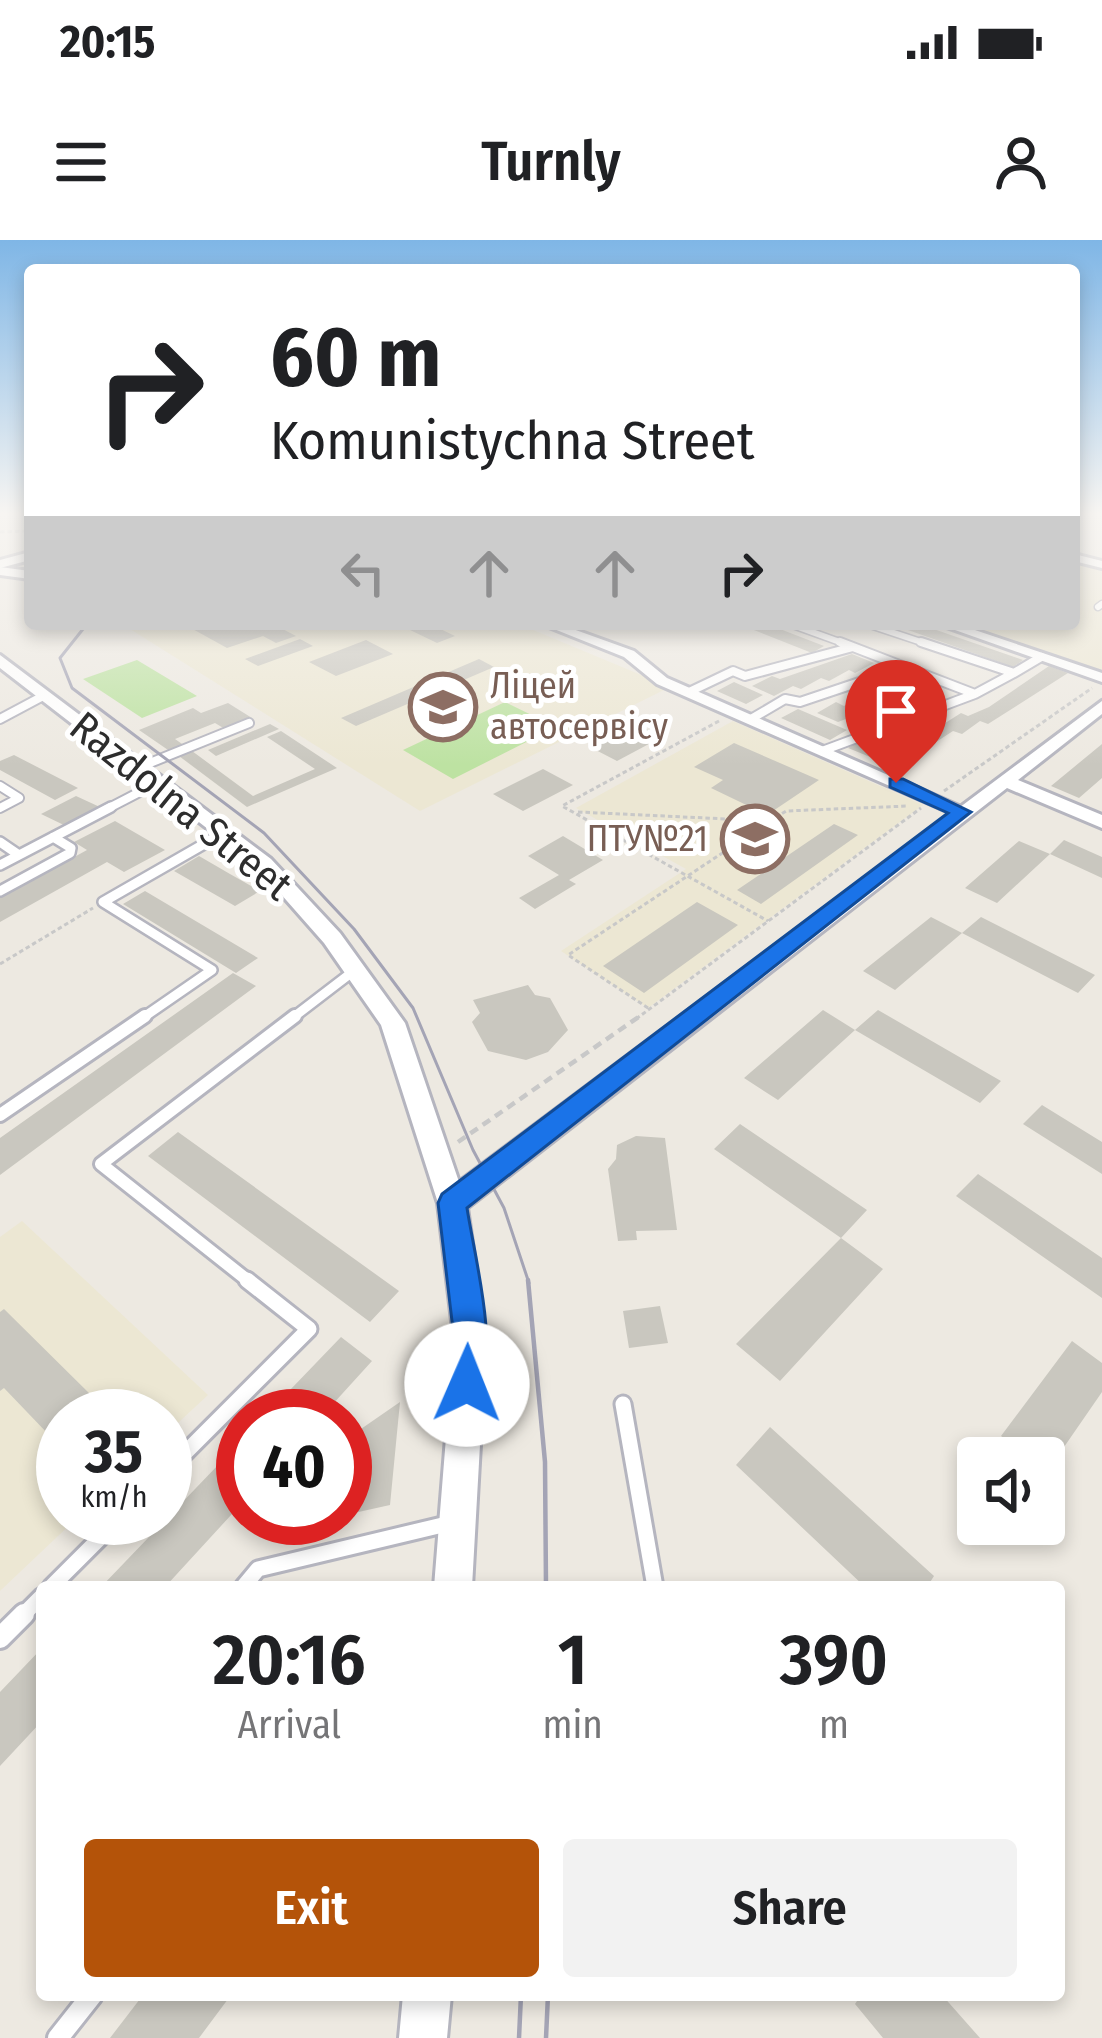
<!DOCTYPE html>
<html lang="en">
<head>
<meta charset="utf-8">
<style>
  body { margin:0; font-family:"Fira Sans Condensed",sans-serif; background:#f2f2f2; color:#202124; height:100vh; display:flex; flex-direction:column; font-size:45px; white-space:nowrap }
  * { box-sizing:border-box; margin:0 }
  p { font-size:39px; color:#757577 }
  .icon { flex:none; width:66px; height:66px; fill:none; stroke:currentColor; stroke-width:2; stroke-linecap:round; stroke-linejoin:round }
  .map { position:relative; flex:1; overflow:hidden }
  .details { position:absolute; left:36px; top:1341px; width:1029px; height:420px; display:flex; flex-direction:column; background:#fff; border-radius:12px; box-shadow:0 6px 18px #0003 }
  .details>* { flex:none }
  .guide { position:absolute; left:24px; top:24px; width:1056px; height:366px; border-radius:12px; box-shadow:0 6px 18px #0003; background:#fff; color:#202124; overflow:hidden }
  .fabs { position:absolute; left:957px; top:1197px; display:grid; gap:24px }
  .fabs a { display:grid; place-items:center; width:108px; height:108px; border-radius:12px; background:#fff; box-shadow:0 6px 18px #0003; font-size:60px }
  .speed { position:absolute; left:36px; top:1149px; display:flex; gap:24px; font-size:60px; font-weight:700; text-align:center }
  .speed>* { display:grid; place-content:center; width:156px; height:156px; border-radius:50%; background:#fff; box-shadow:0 6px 18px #0003; line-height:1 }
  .speed small { font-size:30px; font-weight:400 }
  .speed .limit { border:18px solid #d22; background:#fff; color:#111 }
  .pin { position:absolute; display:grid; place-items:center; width:102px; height:102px; color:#fff; margin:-123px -51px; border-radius:50% 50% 50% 0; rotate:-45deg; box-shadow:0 0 12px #0007 }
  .pin .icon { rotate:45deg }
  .me { position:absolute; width:132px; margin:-66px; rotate:1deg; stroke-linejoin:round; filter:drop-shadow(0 0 9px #0008) }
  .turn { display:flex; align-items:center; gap:42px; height:252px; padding:0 48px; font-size:54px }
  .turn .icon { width:156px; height:156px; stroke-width:2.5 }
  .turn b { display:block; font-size:84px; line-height:102px }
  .lanes { display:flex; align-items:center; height:114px; padding:0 48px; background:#0003; justify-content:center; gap:60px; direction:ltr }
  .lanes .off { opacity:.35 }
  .eta { display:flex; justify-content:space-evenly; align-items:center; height:204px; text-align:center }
  .eta b { font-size:72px; font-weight:600; line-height:84px }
  .action { display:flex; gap:24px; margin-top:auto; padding:24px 48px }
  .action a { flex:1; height:138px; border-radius:12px; background:#b45309; color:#fff; font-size:48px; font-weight:600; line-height:138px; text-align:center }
  .action a+a { background:#f2f2f2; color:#202124 }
  .status { display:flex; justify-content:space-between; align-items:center; height:84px; padding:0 60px; background:#fff; direction:ltr }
  .status svg { height:33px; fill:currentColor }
  header { display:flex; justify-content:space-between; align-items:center; height:156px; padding:0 48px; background:#fff; font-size:54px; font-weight:600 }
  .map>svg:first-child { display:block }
</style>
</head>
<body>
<div class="status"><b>20:15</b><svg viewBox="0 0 49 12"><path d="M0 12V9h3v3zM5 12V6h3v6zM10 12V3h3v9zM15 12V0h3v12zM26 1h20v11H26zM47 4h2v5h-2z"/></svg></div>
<header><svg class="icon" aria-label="menu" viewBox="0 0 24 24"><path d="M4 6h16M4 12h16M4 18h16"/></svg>Turnly<svg class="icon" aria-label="person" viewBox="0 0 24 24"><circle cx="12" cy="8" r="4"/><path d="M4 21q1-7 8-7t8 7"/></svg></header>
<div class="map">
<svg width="1102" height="1798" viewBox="0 0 1102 1798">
  <rect width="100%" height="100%" fill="#ede9e1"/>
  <path fill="#ece7d3" d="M1074,318L1102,326V431L963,384H1074Z
    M122,384L526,387L670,447L420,571Z
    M733,481L923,565L648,768L561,711L686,629L576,568Z
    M22,981L208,1155L165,1195V1176H63V1278H77L0,1351V997Z"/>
  <path fill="#bde2a2" d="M137,420L197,456L142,478L83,439Z
    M505,462L556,487L453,539L403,510Z"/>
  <path fill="#c9c7bf" d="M198,384H273L296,396L276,403L263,396L227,408L189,387Z
    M412,384H430L455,396L437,403L408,389L415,386Z
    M739,384H767L824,406L812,413Z
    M891,384H919L1023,420L1013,427Z
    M300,399L313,406L258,426L245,419Z
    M366,400L393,414L336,436L309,422Z
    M852,414L874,423L855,433L849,430L829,441L821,438L801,449L793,446L774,456L752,446L772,436L780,439Z
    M479,419L494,427L356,486L341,478Z
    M1049,426L1068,433L988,484L980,481L962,494L953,491L933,504L922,499L904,511L884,503L903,490L913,494L932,481L942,485L961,473L968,476L989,467Z
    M914,439L934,447L916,458L908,455L838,482L817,473L836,462L844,466L865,454L872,457Z
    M734,442L763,455L746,464L717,451Z
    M228,463L252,478L225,489L215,483L175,499L185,506L171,512L139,490L193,468L201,473Z
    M798,469L847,490L830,500L781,478Z
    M634,483L662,497L617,521L588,506Z
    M270,484L279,489L216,516L208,510Z
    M281,491L337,528L247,567L179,516L192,511L253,556L315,529L267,497Z
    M865,497L901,512L885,523L848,508Z
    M734,503L819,540L767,575L711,548L723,540L694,527Z
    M1102,504V538L1079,558L1051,546Z
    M14,515L78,548L55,560L0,530V521Z
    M543,529L573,545L523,571L493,554Z
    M76,556L102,568L68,587L41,574Z
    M115,581L165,610L124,632L107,622L0,682V658L87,610L74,602Z
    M834,584L858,595L761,664L737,650Z
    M563,596L603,620L569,640L576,644L535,669L519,658L559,635L528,616Z
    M1064,600L1102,617V638L1050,614Z
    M1019,601L1050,614L997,663L965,648Z
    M199,616L230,634L260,651L235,666L174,631Z
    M145,651L258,718L236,733L123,664Z
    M697,662L738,685L644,753L603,726Z
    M931,677L962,693L981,677L1095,735L1078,753L962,693L895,750L863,731Z
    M233,733L256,746L0,935V898Z
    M528,745L535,755L550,758L568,790L548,812L526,820L488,811L472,782L480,773L473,760Z
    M823,770L855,790L778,860L744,838Z
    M878,770L1001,841L980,863L855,790Z
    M1042,865L1102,902V934L1023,884Z
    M740,884L867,970L841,998L714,909Z
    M178,892L399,1051L370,1082L148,916Z
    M636,896L665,898L677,990L636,991L637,1000L618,1001L608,929L616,919L617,905Z
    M978,934L1102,1018V1058L956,956Z
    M841,998L883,1029L780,1141L736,1104Z
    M660,1066L668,1103L629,1108L623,1071Z
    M4,1069L93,1157L72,1176H63V1184L50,1196L4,1148L0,1151V1072Z
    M341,1097L372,1121L322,1176H265Z
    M1072,1101L1102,1123V1152L1044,1236V1218H1029L1001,1196Z
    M400,1162L390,1265L345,1275V1200Z
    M770,1187L934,1336L927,1347H865L736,1225Z
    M243,1199V1262L165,1347H101Z
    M42,1408V1481L0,1526V1452Z
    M143,1755H231L199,1798H110Z
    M861,1755H942L980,1798H883L855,1764Z"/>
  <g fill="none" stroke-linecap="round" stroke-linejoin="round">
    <defs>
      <path id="service-far5" d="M1098,367L1102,364
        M790,384L848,405
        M867,384L930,405"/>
      <path id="service-far4" d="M921,402L1014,433L1041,417
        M853,407L975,454L1014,433
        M689,452L733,431L745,436L853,407L840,402
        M0,479L45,455
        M751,479L785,459L800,462L904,427
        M822,511L975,454
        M140,527L249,483
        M0,546L19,558L0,568
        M105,570L159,542"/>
      <path id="service-far3" d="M0,602L19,615
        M0,625L111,567
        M0,651L70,613L71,608L53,597
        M141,779L212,730L103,662L225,592
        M291,779L355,730"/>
      <path id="service-far2" d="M0,875L145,776
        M251,1043L101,924L295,776"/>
      <path id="service-far1" d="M623,1164L655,1347
        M165,1233L309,1089L247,1040
        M51,1347L120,1278
        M243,1347L258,1329L451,1283
        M21,1377L42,1356"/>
      <path id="service" d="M0,1398L24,1374
        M58,1798L92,1755"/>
      <path id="minor" d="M1074,314L1102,321V328L1074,321Z
        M0,327L30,331V339L0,335Z
        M559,384L634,411L667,438L970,571L956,575L657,444L624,417L544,385Z
        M938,384H957L1102,433V442Z"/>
      <path id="tertiary" d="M30,312V320L0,328V320Z
        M0,415L271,619L340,693L405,783L459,942L1102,461V474L1018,540L1102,575V588L1007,548L467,968L486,1098L472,1347H434L454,1098L438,963L381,785L324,703L257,627L0,428Z
        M403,1755H451L447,1798H399Z"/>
    </defs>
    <use href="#service-far5" stroke="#b5b5bf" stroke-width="9"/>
    <use href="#service-far4" stroke="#b5b5bf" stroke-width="12"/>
    <use href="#service-far3" stroke="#b5b5bf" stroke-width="14"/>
    <use href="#service-far2" stroke="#b5b5bf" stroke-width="18"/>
    <use href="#service-far1" stroke="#b5b5bf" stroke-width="21"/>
    <use href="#service" stroke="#b5b5bf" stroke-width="26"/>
    <use href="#minor" stroke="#b5b5bf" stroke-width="6"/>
    <use href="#tertiary" stroke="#b5b5bf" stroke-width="6"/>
    <path stroke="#c8c8c8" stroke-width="3" stroke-dasharray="4.5 3" stroke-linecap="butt" d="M0,292L30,291
      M719,481L562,566L768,681
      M944,551L1092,448
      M578,572L770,581
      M0,724L93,668
      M648,768L568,715L786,571L908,566
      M636,779L921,568"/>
    <path stroke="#c8c8c8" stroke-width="4.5" stroke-dasharray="9 6" stroke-linecap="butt" d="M458,902L640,776"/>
    <use href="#service-far5" stroke="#fff" stroke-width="6"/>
    <use href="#service-far4" stroke="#fff" stroke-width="8"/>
    <use href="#service-far3" stroke="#fff" stroke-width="9"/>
    <use href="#service-far2" stroke="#fff" stroke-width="12"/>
    <use href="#service-far1" stroke="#fff" stroke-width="15"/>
    <use href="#service" stroke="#fff" stroke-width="20"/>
    <use href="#minor" fill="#fff" fill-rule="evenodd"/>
    <use href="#tertiary" fill="#fff" fill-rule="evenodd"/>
    <path stroke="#a4a4b5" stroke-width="3" d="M87,384L60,418L72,448L264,593L354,689L413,768L473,910L504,968L529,1043"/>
    <path stroke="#a4a4b5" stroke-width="4.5" d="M528,1040L545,1222L546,1347
      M519,1798L521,1755
      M546,1798L548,1755"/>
  </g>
  <linearGradient id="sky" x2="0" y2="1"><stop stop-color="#7fb6e6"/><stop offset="0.52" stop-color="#f7f5f2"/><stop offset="1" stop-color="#f7f5f2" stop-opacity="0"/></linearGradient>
  <rect width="1102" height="525" fill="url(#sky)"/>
  <path fill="#1a73e8" stroke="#114b97" stroke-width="3" d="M890,539H903L971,572L467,968C475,1019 499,1107 479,1155L467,1160L455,1155L450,1144L454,1098L438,963L442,954L948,573L890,547Z"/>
  <defs>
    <symbol id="university-ring" viewBox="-11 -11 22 22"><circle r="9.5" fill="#fff" stroke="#8d6e63" stroke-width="1.5"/><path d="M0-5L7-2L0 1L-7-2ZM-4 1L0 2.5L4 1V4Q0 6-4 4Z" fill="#8d6e63"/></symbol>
  </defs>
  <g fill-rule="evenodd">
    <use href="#university-ring" x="405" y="429" width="76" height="76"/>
    <use href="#university-ring" x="717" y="561" width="76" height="76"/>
  </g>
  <g text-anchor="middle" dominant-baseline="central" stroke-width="10" stroke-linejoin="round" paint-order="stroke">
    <g font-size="36" fill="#785e54" stroke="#fff" text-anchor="start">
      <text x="490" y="446">Ліцей<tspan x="490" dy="41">автосервісу</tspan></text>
      <text x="708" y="599" text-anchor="end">ПТУ№21</text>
    </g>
    <g font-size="42" fill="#2d2d2d" stroke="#fff">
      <text transform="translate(181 566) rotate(39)">Razdolna Street</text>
    </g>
  </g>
</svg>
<div class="fabs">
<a><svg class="icon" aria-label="sound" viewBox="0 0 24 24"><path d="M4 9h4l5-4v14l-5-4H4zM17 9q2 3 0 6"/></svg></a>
</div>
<div class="speed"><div>35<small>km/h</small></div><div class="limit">40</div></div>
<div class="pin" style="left:896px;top:543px;background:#d93025"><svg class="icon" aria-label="arrive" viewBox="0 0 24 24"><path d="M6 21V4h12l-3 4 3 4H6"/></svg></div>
<svg class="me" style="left:467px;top:1144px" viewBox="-20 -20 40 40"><circle r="19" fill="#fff"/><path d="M0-13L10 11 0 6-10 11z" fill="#1a73e8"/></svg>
<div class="guide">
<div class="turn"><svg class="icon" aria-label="right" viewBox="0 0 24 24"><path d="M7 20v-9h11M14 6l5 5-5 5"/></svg><div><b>60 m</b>Komunistychna Street</div></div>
<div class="lanes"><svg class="icon off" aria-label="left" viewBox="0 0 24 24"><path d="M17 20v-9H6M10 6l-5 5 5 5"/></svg><svg class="icon off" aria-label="ahead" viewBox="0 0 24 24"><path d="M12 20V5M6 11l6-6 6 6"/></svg><svg class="icon off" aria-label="ahead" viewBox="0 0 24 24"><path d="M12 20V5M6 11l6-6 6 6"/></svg><svg class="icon" aria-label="right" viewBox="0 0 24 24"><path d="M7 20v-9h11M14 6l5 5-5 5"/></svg></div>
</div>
<section class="details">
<div class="eta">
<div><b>20:16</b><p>Arrival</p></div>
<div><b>1</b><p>min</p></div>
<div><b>390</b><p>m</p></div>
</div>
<div class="action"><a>Exit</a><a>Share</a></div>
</section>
</div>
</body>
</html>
